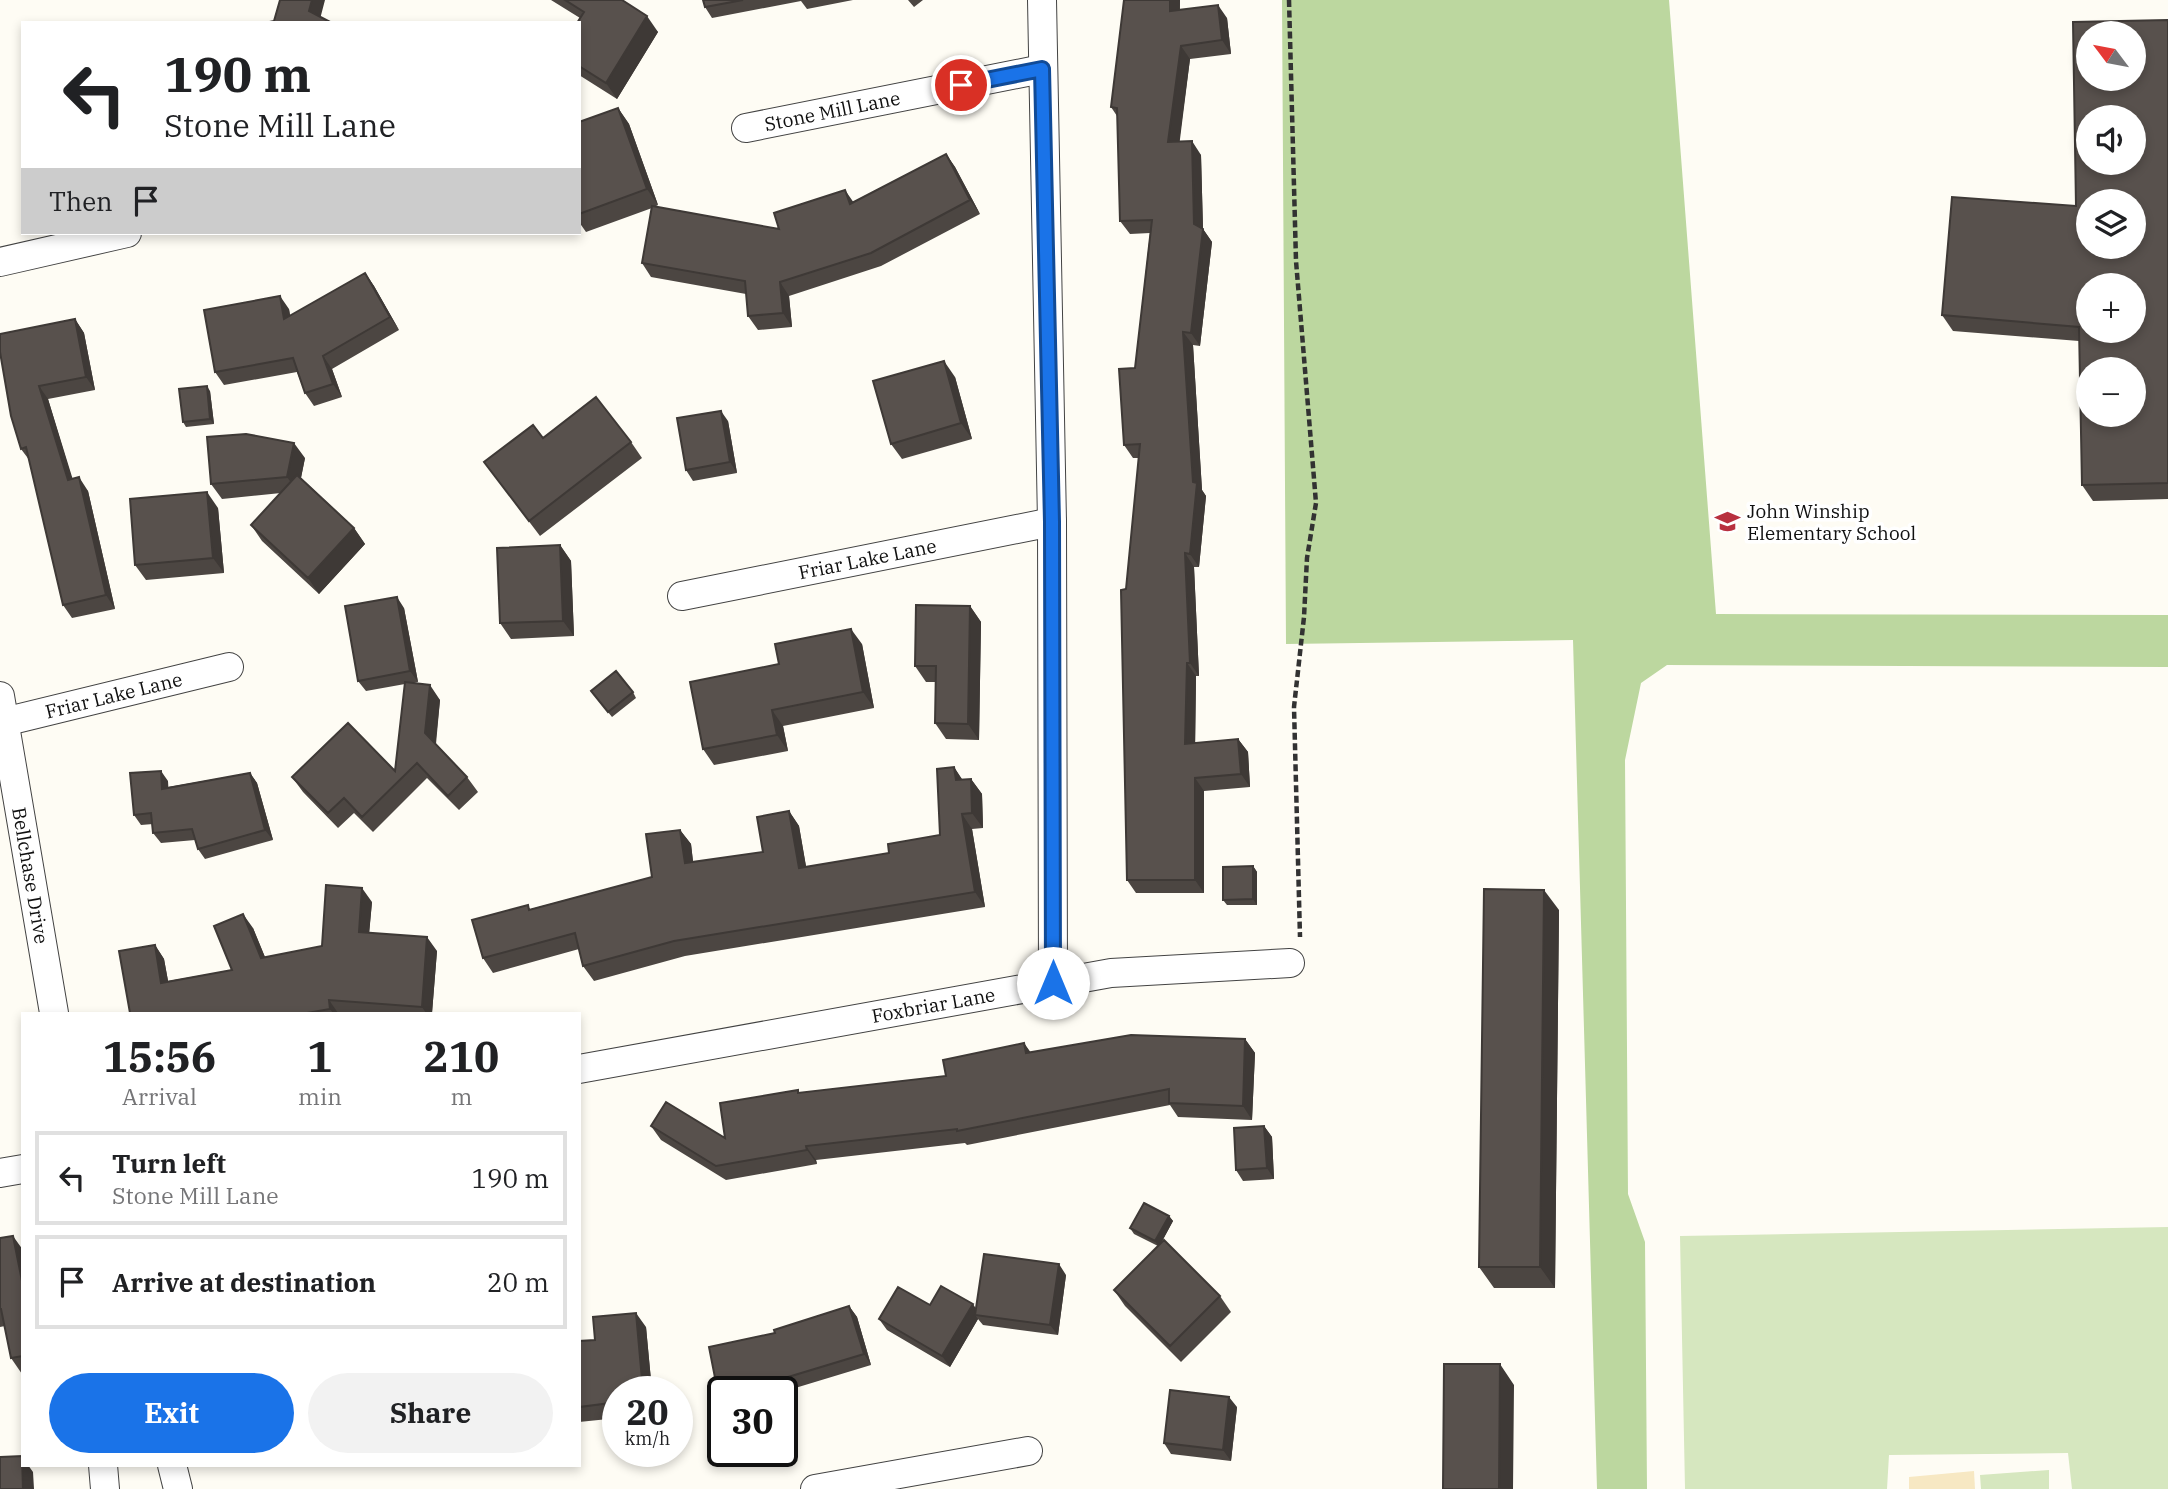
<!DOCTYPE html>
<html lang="en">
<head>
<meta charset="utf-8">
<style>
  body { margin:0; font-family:"IBM Plex Serif",serif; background:#f2f2f2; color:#202124; height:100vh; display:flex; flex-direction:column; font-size:26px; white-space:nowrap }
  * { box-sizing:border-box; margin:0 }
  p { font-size:23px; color:#757577 }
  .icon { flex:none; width:38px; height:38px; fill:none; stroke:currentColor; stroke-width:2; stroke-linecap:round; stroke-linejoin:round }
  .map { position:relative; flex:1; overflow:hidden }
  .side { position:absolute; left:21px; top:1012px; width:560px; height:455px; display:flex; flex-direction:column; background:#fff; border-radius:0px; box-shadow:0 4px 10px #0003 }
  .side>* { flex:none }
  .hud { position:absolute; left:21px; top:21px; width:560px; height:214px; border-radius:0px; box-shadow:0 4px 10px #0003; background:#fff; color:#202124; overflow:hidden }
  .needle { width:46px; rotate:302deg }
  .controls { position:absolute; left:2076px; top:21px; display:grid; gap:14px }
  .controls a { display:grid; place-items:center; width:70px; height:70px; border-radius:50%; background:#fff; box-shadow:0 4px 10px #0003; font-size:35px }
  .speed { position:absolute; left:602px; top:1376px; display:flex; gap:14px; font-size:35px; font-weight:700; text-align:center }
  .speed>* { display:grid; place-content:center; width:91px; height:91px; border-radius:50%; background:#fff; box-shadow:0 4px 10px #0003; line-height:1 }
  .speed small { font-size:18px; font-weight:400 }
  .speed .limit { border:4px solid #111; border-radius:10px; background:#fff; color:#111 }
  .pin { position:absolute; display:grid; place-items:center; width:60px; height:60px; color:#fff; margin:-30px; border:4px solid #fff; border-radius:50%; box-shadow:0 2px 7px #0007 }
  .me { position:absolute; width:77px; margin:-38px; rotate:0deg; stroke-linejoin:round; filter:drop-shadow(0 0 5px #0008) }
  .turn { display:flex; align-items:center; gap:24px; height:147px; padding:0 28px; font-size:32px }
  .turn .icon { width:91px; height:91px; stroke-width:2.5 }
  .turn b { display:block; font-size:49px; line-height:60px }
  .then { display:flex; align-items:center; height:66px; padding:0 28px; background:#0003; gap:14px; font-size:26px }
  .eta { display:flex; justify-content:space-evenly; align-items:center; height:119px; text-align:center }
  .eta b { font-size:42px; font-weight:800; line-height:49px }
  .button { display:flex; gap:14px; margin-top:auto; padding:14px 28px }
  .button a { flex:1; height:80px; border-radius:42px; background:#1a73e8; color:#fff; font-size:28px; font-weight:800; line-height:80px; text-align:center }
  .button a+a { background:#f2f2f2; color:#202124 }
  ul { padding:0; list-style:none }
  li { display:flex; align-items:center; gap:21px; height:94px; margin:0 14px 10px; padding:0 14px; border:4px solid #e0e0e0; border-radius:0px }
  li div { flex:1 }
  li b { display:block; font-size:26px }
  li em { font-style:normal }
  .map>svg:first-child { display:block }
</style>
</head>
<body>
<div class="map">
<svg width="2168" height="1489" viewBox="0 0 2168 1489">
  <rect width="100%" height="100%" fill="#fefcf4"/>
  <path fill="#d6e7bf" d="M2168,1227V1489H2072L2068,1453L1889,1455L1887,1489H1685L1680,1236Z
    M2049,1470V1489H1981L1980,1475Z"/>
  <path fill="#bcd79f" d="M1282,0H1669L1716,614L2168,615V667L1667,665L1641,683L1625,760L1628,1194L1645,1242L1647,1489H1597L1573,640L1286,644Z"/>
  <path fill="#f7e8c3" d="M1974,1471L1975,1489H1909V1477Z"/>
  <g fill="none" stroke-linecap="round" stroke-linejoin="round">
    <defs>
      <g id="street">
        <path d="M1042,0L1052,522L1053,983"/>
        <path id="s1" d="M746,128L1042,69"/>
        <path d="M0,262L127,233"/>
        <path id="s2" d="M682,596L1052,522"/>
        <path id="s3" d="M0,696L54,1013"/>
        <path id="s4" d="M0,723L229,667"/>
        <path id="s5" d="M579,1069L1111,973L1290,963"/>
        <path d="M0,1173L23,1169"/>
        <path d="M103,1465L105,1489"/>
        <path d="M172,1465L178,1489"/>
        <path d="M815,1489L1028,1451"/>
      </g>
    </defs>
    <use href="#street" stroke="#434343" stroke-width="30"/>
    <path stroke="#323232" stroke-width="4.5" stroke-dasharray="7 3.5" stroke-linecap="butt" d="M1289,0L1296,261L1316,503L1307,558L1304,617L1294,707L1300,937"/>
    <use href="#street" stroke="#fff" stroke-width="28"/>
  </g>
  <path fill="#4c4642" d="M551,0H622L658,32L617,99L579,75V23L580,18Z
    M703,0H853L807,9L801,1L712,18L705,7Z
    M908,0H923L914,7Z
    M1124,0H1180V10L1227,18L1231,54L1190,59L1179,142L1201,155L1203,229L1212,242L1200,346L1193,345L1202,490L1206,496L1199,567H1194L1199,676H1196L1195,743L1238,739L1248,752L1250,787L1204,791V893H1136L1127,880L1126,589L1139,458H1133L1124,445L1135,368L1150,233L1130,234L1120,221L1117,116L1111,107Z
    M2168,20V499L2093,501L2082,485L2079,341L1953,331L1942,315L2076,206Z
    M618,108L629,124L658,205L654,207L779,229L853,202L946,154L955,167L980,214L881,266L789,296L792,327L758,330L748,316L746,294L651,277L642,263L652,208L586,232L579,222V122Z
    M365,273L374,286L399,330L332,369L342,397L314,406L305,393L297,372L224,385L215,372L289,309L290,316Z
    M75,319L84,333L95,390L48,399L72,479L88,491L115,609L72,618L63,605L30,461L21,449L11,416Z
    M955,377L972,439L902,459L891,444Z
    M210,391L214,424L186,427L183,422Z
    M728,421L737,473L693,481L686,470Z
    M543,438L631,442L642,458L540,536L484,462Z
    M305,458L301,478L354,528L365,544L319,594L262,541L251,525L281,493L222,499L211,484Z
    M218,508L224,573L146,580L135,565Z
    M560,545L571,561L574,636L511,639L500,623Z
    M970,606L981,622L979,740L946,739L935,723L936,682H926L915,666Z
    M404,608L418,682L413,683L440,700L436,744L467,777L478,792L459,810L427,778L373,832L354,813L338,828L303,792L292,777L395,771L405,684L366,691L358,681Z
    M862,644L874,708L783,726L788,751L714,765L703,749L779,664Z
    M633,692L636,698L612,717L595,696Z
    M954,767L962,780L971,779L982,794L983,828L972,829L985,907L685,956L594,981L583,966L579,949L493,973L483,958L531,909L652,877L680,830L691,844L693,862L763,852L789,811L799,826L806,867L889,853L940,835Z
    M250,773L257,783L273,840L205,859L198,849L195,840L161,843L153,833V824L141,825L134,815L168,781V787Z
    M1253,866L1257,872V905H1227L1223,900Z
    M372,902L369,933L437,951L432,1013H130L155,945L164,959L168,981L232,970L253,928L265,957L322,946Z
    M1559,910L1555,1288H1494L1479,1267Z
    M1245,1039L1255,1053L1252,1120L1178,1117L1170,1105L967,1145L965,1143L816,1160L817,1164L726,1180L661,1140L651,1126L725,1138L799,1093L946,1076L1024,1043L1030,1053Z
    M1264,1126L1272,1137L1274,1179L1243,1181L1236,1170Z
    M1169,1216L1173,1221L1161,1243L1220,1296L1231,1312L1181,1362L1125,1306L1114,1290L1158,1246L1134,1234L1130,1228Z
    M0,1238L23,1250L22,1374L11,1358L5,1326L0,1327Z
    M1066,1275L1058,1335L983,1325L978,1319L950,1367L887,1330L879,1319L930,1305L976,1309Z
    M849,1306L857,1317L871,1365L782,1392L723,1391V1403L719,1398L709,1347L775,1333L774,1330Z
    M646,1327L652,1391H618V1418L579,1422V1341L595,1340Z
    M1237,1407L1231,1461L1171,1454L1164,1443Z"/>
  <path fill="#3e3936" d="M312,0H325L319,23L309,11Z
    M1170,0H1180L1179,25L1170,11Z
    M1218,5L1227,18L1231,54L1222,40Z
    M647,16L658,32L617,99L606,83Z
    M1181,46L1190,59L1178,155L1168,142Z
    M618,108L629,124L658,205L647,189Z
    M1192,141L1201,155L1203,229L1212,242L1200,346L1191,333L1194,224Z
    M946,154L955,167L980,214L970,200Z
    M845,190L854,203L850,204Z
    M365,273L374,286L399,330L390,317Z
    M780,282L789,296L792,327L783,313Z
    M280,296L289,309L293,332L284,319Z
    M75,319L84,333L95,390L86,377Z
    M1183,332L1193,345L1202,490L1206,496L1199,567L1190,554L1193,482Z
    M323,356L332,369L342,397L333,384Z
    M944,361L955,377L972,439L961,423Z
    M39,386L48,399L77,493L68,480Z
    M207,386L210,391L214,424L210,419Z
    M721,411L728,421L737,473L730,462Z
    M294,443L305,458L298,492L287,477Z
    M79,477L88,491L115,609L106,595Z
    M207,492L218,508L224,573L213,558Z
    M354,528L365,544L319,594L308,578Z
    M560,545L571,561L574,636L563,621Z
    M1185,553L1194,567L1199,676L1190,663Z
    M397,597L404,608L418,682L410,671Z
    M970,606L981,622L979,740L968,724Z
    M851,629L862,644L874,708L863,692Z
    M1187,663L1196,676L1195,757L1185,744Z
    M430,685L440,700L435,748L425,733Z
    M772,710L783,726L788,751L777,735Z
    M1238,739L1248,752L1250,787L1241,774Z
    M954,767L964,782L956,780Z
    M161,771L168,781L169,799L162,789Z
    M250,773L257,783L273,840L265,830Z
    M1195,778L1204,791V893L1195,880Z
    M971,779L982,794L983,828L972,813Z
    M789,811L799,826L809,883L799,868Z
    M962,814L972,829L985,907L975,892Z
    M680,830L691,844L695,878L685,863Z
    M1253,866L1257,872V905L1253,899Z
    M362,888L372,902L368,946L359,932Z
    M1544,890L1559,910L1555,1288L1540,1267Z
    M243,914L253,928L271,972L261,958Z
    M427,937L437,951L432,1013H426L422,1007Z
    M155,945L164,959L171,997L161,983Z
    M329,1000L338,1013H333L330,1009Z
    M1245,1039L1255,1053L1252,1120L1243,1106Z
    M1024,1043L1034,1057L1026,1053Z
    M1264,1126L1272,1137L1274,1179L1267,1168Z
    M806,1146L816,1160L817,1164L807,1150Z
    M1169,1216L1173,1221L1159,1247L1155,1241Z
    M13,1236L23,1250V1286Z
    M1059,1264L1066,1275L1058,1335L1050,1325Z
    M973,1304L980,1315H975L978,1319L950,1367L942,1356Z
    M849,1306L857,1317L871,1365L864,1354Z
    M636,1313L646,1327L652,1391H643Z
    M1500,1364L1514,1385L1513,1489H1499Z
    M1229,1397L1237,1407L1231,1461L1223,1450Z
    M23,1465H28L33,1472L34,1489H23Z"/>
  <path fill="#58514d" stroke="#3e3936" stroke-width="2" fill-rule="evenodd" d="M280,0H312L309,11L332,23H265L274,21Z
    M565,0H622L647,16L606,83L579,66V23H577L584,12Z
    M703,0H743L705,7Z
    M1124,0H1170V11L1218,5L1222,40L1181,46L1168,142L1192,141L1194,224L1203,229L1191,333L1183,332L1193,482L1197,483L1190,554L1185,553L1190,663H1187L1185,744L1238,739L1241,774L1195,778V880H1127L1121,590L1126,589L1140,444L1124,445L1119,369L1135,368L1152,220L1120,221L1117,108L1111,107Z
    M2168,20V483L2082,485L2079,327L1942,315L1952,197L2076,206L2073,22ZM2088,33H2133V79H2088ZM2088,117H2133V163H2088ZM2088,201H2133V247H2088ZM2088,285H2133V331H2088ZM2088,369H2133V415H2088Z
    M618,108L647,189L579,214V122Z
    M946,154L970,200L871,253L780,282L783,313L748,316L745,281L642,263L652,206L779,229L774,213L845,190L850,204Z
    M365,273L390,317L323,356L333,384L305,393L293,358L215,372L204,310L280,296L284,319Z
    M75,319L86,377L39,386L68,480L79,477L106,595L63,605L26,447L21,449L11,416L0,352V334Z
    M944,361L961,423L891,444L873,381Z
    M207,386L210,419L183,422L179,389Z
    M596,397L631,442L529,521L484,462L533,425L543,438Z
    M721,411L730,462L686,470L677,418Z
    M246,434L294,443L287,477L211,484L207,437Z
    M297,475L354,528L308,578L251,525Z
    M207,492L213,558L135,565L130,499Z
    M560,545L563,621L500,623L497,548Z
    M397,597L410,671L358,681L345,606Z
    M916,605L970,606L968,724L935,723L936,666H915Z
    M851,629L863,692L772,710L777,735L703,749L690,682L779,664L775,644Z
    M616,671L633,692L608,712L591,691Z
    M405,682L430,685L425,733L467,777L448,796L417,763L362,817L344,798L328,813L292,777L348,723L395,771Z
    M954,767L956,780L971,779L972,813L962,814L975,892L674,941L583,966L575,933L483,958L472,920L528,905L529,910L652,877L646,834L680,830L685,863L763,852L757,817L789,811L799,868L889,853L888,844L940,835L937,769Z
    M161,771L162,789L250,773L265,830L198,849L192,829L153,833L151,813L134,815L130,773Z
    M1253,866V899L1223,900V867Z
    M326,885L362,888L359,932L427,937L422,1007L329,1000L330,1009L307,1013H130L119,951L155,945L161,983L232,970L214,926L243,914L261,958L322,946Z
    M1484,889L1544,890L1540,1267H1479Z
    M1131,1035L1245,1039L1243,1106L1169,1103V1089L957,1131V1129L806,1146L807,1150L716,1166L651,1126L666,1102L725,1138L720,1103L798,1090V1093L946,1076L943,1060L1024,1043L1026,1053Z
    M1264,1126L1267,1168L1236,1170L1234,1128Z
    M1144,1203L1169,1216L1155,1241L1130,1228Z
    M13,1236L23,1286V1356L11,1358L1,1309H0V1238Z
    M1164,1240L1220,1296L1170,1346L1114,1290Z
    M984,1254L1059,1264L1050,1325L975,1315Z
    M941,1286L973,1304L942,1356L879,1319L898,1287L930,1305Z
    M849,1306L864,1354L765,1384L766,1389L752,1391H723V1397L719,1398L709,1347L775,1333L774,1330Z
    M636,1313L643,1391H618V1402L579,1407V1341L595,1340L593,1317Z
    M1444,1364H1500L1499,1489H1443Z
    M1170,1390L1229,1397L1223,1450L1164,1443Z
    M22,1456L23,1489H0V1457Z"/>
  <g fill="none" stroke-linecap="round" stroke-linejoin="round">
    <defs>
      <path id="route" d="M961,85L1042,69L1052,522L1053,983"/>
    </defs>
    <use href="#route" stroke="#114b97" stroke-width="18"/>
    <use href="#route" stroke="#1a73e8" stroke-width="12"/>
  </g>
  <defs>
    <symbol id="school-bare" viewBox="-9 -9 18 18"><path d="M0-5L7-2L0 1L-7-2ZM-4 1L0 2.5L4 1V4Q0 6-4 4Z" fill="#b8303f" stroke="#fff" stroke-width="2.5" paint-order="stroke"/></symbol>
  </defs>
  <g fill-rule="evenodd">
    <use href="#school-bare" x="1710" y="504" width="35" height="35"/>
  </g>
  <g text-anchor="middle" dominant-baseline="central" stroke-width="7" stroke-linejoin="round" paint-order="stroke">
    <g font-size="19" fill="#101010" stroke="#fff">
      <text stroke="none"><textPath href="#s1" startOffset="88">Stone Mill Lane</textPath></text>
      <text stroke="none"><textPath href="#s2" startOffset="189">Friar Lake Lane</textPath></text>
      <text stroke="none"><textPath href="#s4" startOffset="117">Friar Lake Lane</textPath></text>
      <text stroke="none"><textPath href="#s3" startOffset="182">Bellchase Drive</textPath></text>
      <text stroke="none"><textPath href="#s5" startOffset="360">Foxbriar Lane</textPath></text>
    </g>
    <g font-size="19" fill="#101010" stroke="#fff" text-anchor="start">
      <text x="1747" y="511">John Winship<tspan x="1747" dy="22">Elementary School</tspan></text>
    </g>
  </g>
</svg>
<div class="controls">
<a><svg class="needle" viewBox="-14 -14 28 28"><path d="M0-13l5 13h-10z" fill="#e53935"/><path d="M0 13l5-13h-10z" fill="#757577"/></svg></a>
<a><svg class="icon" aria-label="sound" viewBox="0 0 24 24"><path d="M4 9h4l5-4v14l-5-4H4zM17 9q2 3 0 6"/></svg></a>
<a><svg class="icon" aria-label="layers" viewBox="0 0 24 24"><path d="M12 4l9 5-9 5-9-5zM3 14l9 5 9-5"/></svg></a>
<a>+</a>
<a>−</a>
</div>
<div class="speed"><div>20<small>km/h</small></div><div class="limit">30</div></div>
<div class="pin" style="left:961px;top:85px;background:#d93025"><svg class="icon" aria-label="arrive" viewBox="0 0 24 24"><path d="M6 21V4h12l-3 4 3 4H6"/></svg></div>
<svg class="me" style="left:1053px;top:983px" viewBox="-20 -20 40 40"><circle r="19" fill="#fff"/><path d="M0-13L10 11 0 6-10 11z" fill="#1a73e8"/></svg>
<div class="hud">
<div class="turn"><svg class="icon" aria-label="left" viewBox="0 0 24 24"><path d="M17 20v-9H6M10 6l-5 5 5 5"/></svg><div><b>190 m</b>Stone Mill Lane</div></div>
<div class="then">Then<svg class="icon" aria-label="arrive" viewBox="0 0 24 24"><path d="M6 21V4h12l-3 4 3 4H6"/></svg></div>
</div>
<section class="side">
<div class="eta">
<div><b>15:56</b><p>Arrival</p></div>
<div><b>1</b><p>min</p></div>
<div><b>210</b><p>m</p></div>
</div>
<ul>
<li><svg class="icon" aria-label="left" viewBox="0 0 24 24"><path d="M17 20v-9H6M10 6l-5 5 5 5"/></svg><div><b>Turn left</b><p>Stone Mill Lane</p></div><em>190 m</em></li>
<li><svg class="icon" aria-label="arrive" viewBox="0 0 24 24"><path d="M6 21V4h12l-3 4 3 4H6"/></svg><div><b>Arrive at destination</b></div><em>20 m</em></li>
</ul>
<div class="button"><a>Exit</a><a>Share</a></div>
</section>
</div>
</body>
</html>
